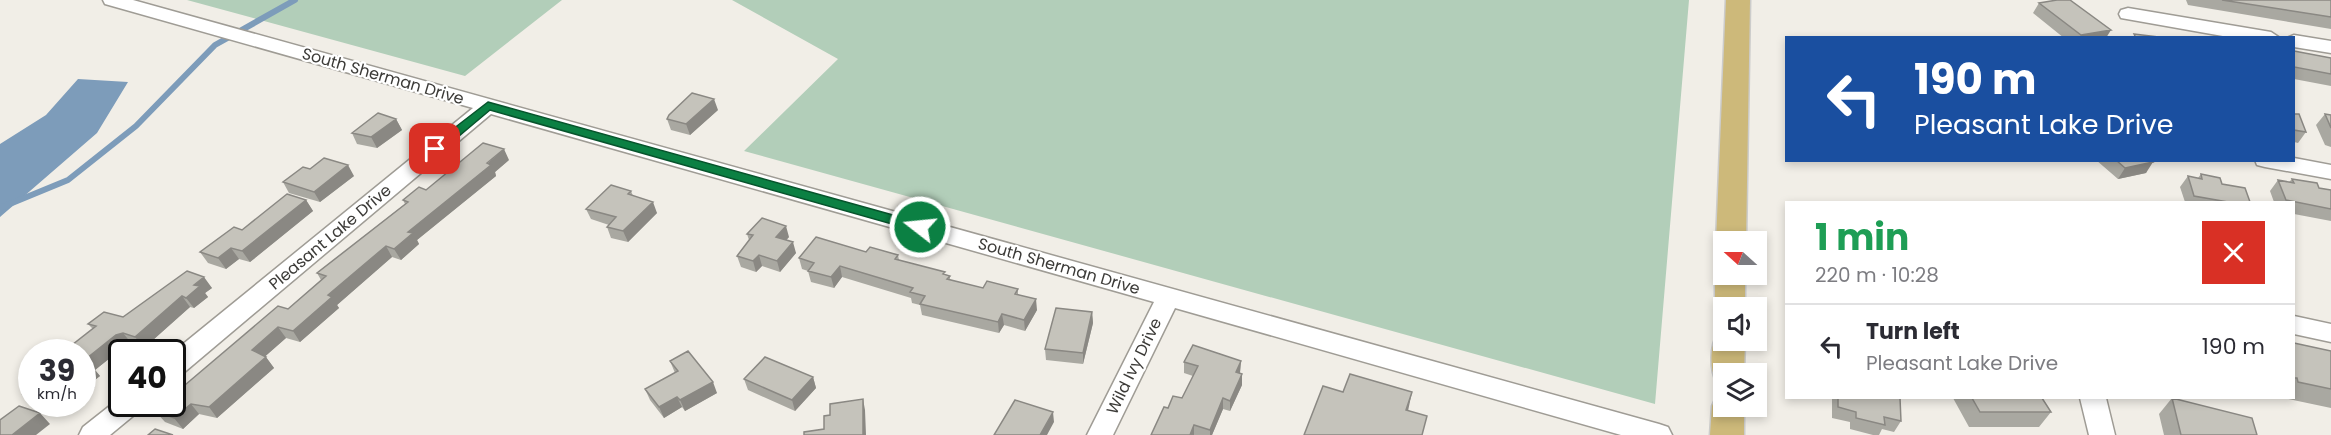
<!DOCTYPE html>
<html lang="en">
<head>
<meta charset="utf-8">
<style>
  body { margin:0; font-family:Poppins,sans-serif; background:#f2f2f3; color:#2b2b33; height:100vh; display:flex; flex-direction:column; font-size:22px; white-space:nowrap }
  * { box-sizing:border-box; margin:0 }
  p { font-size:20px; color:#7c7c81 }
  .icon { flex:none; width:33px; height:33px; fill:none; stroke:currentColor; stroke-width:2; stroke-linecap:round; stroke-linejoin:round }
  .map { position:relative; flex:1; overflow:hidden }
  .details { position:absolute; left:1785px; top:201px; width:510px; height:198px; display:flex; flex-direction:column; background:#fff; border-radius:0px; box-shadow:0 3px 9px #0003 }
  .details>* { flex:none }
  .banner { position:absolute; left:1785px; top:36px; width:510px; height:126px; border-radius:0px; box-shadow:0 3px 9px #0003; background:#1a4fa0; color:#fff; overflow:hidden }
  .needle { width:39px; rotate:291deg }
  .buttons { position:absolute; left:1713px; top:231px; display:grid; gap:12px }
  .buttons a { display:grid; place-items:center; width:54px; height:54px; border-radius:0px; background:#fff; box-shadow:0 3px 9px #0003; font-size:30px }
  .speed { position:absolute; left:18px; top:339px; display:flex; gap:12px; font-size:30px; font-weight:700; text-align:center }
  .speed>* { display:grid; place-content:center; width:78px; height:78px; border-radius:50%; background:#fff; box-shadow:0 3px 9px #0003; line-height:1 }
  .speed small { font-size:15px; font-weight:400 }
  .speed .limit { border:3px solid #111; border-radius:9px; background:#fff; color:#111 }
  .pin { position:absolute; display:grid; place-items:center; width:51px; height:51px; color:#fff; margin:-26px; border-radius:12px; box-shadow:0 3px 9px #0006 }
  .me { position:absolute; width:66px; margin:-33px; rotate:286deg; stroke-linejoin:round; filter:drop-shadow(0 0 4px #0008) }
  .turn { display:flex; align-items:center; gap:21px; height:126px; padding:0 30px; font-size:27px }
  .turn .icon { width:78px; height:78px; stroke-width:2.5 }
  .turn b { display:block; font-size:42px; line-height:51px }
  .round { display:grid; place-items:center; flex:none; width:63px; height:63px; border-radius:0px; background:#f2f2f3 }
  .headline { display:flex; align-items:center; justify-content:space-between; height:102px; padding:0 30px }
  h1 { font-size:36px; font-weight:700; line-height:45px; color:#1e9e55 }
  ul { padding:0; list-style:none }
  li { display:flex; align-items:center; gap:18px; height:84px; padding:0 30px; border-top:2px solid #e1e1e2 }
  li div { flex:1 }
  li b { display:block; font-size:22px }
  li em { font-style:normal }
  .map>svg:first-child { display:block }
</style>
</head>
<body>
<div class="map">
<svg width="2331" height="435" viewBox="0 0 2331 435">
  <rect width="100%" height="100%" fill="#f1eee7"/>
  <path fill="#b2ceb9" d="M187,0H562L465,76Z
    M732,0H1689L1655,404L744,151L838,59Z"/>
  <path fill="#7d9cba" d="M78,79L128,82L97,133L0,217V144L46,115Z"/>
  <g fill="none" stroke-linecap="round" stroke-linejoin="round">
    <path stroke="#7d9cba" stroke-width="6" d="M0,208L68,180L136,126L215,45L295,0"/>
    <defs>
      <path id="minor" d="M103,0H133L1659,424L1668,427L1672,435H1621L1175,308L1113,435H1087L1154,302L491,114L181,375L172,378V353L473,108L105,4Z
        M2128,8L2271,32L2280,38H2234L2121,18L2119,14L2121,10Z
        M2294,35L2331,41V53L2294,47V38H2287Z
        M2294,158L2331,165V179L2265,167L2257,165L2255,160H2294Z
        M2294,316L2331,324V342L2294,334Z
        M121,397L122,404H143L139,411L110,435H79L83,427Z
        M2080,398H2106L2115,435H2089Z"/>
      <path id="major" d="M1726,0H1750L1746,242H1724V250L1716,242Z
        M1724,265V274H1745V308H1724V317L1719,316L1715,308V274Z
        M1724,330V340H1745L1744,374H1724V385L1717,383C1709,369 1710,346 1718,332Z
        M1724,394V406H1744V435H1710L1712,406L1716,397Z"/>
    </defs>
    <use href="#minor" stroke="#9f9c95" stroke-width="3"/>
    <use href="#major" stroke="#cccccb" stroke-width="3"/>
    <use href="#minor" fill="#fff" fill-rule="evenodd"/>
    <use href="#major" fill="#cdb97a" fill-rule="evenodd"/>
  </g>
  <path fill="#a9a8a1" d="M2186,0H2331V29L2188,5Z
    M2039,3L2106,38H2064L2033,13Z
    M2294,51L2331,58V86L2294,79Z
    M718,110L690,135L671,130L667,119Z
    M2294,114L2306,132L2298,143L2294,142Z
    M2325,114L2331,115V147L2325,145L2316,125Z
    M396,119L402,130L377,148L357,144L352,133Z
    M509,160L495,172L496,176L417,240L419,244L401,260L392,257L337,305L339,308L300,342L286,338L265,356L274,368L217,418L199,414L183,429L165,422L155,411L288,309L321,280L317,273L405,204L403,200L426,190Z
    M2096,160H2151L2146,173L2118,179Z
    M310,169L354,176L320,202L289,193L283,182Z
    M2201,174L2222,184L2250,202H2185L2180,187L2188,176L2198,178Z
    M2292,179L2319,188L2331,190V221L2294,214V202H2274L2270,191L2278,180L2289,182Z
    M631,191L633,196L657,213L628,242L611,238L607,227L609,225L591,219L586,209Z
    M306,200L313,211L250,262L239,259L226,269L208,263L200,252L242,230Z
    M747,234L789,237L786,240L796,253L780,272L762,266L756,272L741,267L737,256L749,240Z
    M898,255L899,260L950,276V280L983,288L1018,289V294L1037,310L1025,331L1004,325L999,333L922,315L920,305L912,303L911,298L842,277L834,288L811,282L808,271L802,269L799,258Z
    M187,271L212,288L205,293L208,297L194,308L190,307L144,348L132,344L125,346L95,370L100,376L91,383L95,387L82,395V352L93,329L88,324L123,317Z
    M1092,312L1093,323L1083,364L1046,360L1045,349Z
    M2294,343L2331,351V408L2284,398H2294Z
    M670,361L717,393L685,411L682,407L664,418L650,400L645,389L675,373Z
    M1241,361L1240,373L1242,374V385L1230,411L1223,409L1212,435H1151L1168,408L1182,398L1193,376L1184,373V362Z
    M813,377L816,388L795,411L748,390L744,379Z
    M32,388V403L23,394Z
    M1832,398H1896L1901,421L1894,432L1882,429L1879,435H1873L1850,429V422L1832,418Z
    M1953,398H2042L2051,412L2039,427H1969Z
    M2172,398L2257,435H2164L2159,414Z
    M32,404H70L56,413L33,405Z"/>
  <path fill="#8a8883" d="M2111,30L2106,38H2079L2081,35Z
    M714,99L718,110L690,135L686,124Z
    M396,119L402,130L377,148L371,137Z
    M504,149L509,160L495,172L496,176L417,240L419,244L401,260L394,249L408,232Z
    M2153,162L2146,173L2118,179L2125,168Z
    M348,165L354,176L320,202L314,192Z
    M306,200L313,211L250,262L242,251Z
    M653,202L657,213L628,242L623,231Z
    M786,226L789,237L779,248L776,237Z
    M793,242L796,253L780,272L777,261Z
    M386,246L392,257L337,305L339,308L300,342L293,331L328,295Z
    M231,248L239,259L226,269L218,258Z
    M759,255L762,266L756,272L753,261Z
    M840,266L842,277L834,288L831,277Z
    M204,277L212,288L205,293L208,297L194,308L186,298L194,285Z
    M182,296L190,307L144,348L135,337Z
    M1036,299L1037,310L1025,331L1024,320Z
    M1092,312L1093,323L1083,364V353Z
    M1002,314L1004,325L999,333L998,322Z
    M278,327L286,338L260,361L252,350Z
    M123,333L132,344L125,346L95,370L100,376L91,383L95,387L82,395V362L116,335Z
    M266,357L274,368L217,418L209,407Z
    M1241,361L1240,372L1235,383L1236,372Z
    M1242,374V385L1230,411V401Z
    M813,377L816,388L795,411L792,400Z
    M713,382L717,393L685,411L680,400Z
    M1412,392L1408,411L1406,410Z
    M677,397L682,407L664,418L659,407Z
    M1223,398V409L1212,435H1210V430Z
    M863,399L865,410L866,435H863Z
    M46,404H70L56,413Z
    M191,404L199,414L183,429L174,418Z
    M1053,412L1054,422L1047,435H1040Z
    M40,413L50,424L36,435H12Z
    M1194,425V435H1190Z"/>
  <path fill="#c5c3bb" stroke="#8a8883" stroke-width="1.5" d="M2057,0H2070L2111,30L2081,35L2039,3Z
    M2222,0H2331V17Z
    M2134,34L2167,38H2136Z
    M2294,51L2331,58V74L2294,67Z
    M692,93L714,99L686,124L667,119L669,115Z
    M378,113L396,119L371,137L352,133Z
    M2294,114H2299L2306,132L2294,130Z
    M2325,114L2331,115V128Z
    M483,143L504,149L487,163L491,165L408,232L413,233L394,249L386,246L328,295L332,297L293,331L278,327L252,350L266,357L209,407L191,404L174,418L155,411L164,404H172V396L278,306L288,309L326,276L317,273L408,202L403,200L419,187L426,190Z
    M324,158L348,165L314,192L283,182L303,167L310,169Z
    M2116,160H2151L2153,162L2125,168Z
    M2201,174L2220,178L2222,184L2245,188L2250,202H2228L2194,196L2188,176L2202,179Z
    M2292,179L2317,183L2319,188L2331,190V209L2286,200L2278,180L2294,183Z
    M611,185L631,191L628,194L653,202L623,231L607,227L616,217L586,209Z
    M287,194L306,200L242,251L231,248L218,258L200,252L234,227L242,230Z
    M762,218L786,226L776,237L793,242L777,261L759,255L753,261L737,256L753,235L747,234Z
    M816,237L866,252L870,247L898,255L895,259L945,272L943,274L950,276L947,279L983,288L987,281L1018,289L1015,294L1036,299L1024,320L1002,314L998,322L920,304L925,296L910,292L913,288L840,266L831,277L808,271L814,263L799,258Z
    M187,271L204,277L194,285L200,286L186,298L182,296L135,337L123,333L116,335L82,362V352H63L96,326L88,324L104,312L123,317Z
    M1056,308L1092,312L1083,353L1045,349Z
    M2294,343L2331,351V389L2298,382L2297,378H2294Z
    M1193,345L1241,361L1236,372L1242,374L1230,401L1223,398L1210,430L1194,425L1190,435H1151L1164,407L1168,408L1173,396L1182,398L1198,366L1184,362Z
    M688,351L713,382L680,400L677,397L659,407L645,389L678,371L670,361Z
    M765,357L813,377L792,400L744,379Z
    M82,362L90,365L82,371Z
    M1350,374L1412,392L1406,410L1427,416L1422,435H1304L1323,386L1343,392Z
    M32,388V397L23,394Z
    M1838,398H1900L1901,421L1884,417L1885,425L1856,418V412L1838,407Z
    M1972,398H2042L2051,412H1980Z
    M2172,398L2252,418L2257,435H2181Z
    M863,399V435H804V432L824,429V416L830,415V404Z
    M1015,400L1053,412L1040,435H994Z
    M19,406L40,413L12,435H0V420Z
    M155,429L173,435H148Z"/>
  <path fill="#0b8043" stroke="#07532c" stroke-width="1.5" d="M488,102L925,224L927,227L920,232L490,110L440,152H431V146Z"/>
  <g text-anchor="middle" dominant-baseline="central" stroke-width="4.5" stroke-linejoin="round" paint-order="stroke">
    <g font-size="16" fill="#3c3b38" stroke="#fff">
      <text transform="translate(383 76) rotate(16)">South Sherman Drive</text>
      <text transform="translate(330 237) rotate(-40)">Pleasant Lake Drive</text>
      <text transform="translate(1059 266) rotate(16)">South Sherman Drive</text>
      <text transform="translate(1134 366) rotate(-64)">Wild Ivy Drive</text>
    </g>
  </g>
</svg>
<div class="buttons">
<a><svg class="needle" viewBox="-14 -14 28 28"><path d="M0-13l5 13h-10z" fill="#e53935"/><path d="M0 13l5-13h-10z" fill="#7c7c81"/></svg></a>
<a><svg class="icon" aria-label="sound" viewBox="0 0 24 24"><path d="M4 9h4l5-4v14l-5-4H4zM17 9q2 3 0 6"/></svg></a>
<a><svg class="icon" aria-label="layers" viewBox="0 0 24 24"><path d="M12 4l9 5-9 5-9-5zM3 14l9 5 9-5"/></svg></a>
</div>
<div class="speed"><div>39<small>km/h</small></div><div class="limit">40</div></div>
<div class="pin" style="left:435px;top:149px;background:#d93025"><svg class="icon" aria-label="arrive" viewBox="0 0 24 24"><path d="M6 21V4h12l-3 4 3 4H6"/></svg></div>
<svg class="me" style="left:920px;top:227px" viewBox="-20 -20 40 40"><circle r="17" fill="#0b8043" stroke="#fff" stroke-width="3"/><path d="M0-11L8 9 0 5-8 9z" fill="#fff"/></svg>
<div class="banner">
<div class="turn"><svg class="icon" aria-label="left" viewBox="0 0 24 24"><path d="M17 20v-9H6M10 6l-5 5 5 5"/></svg><div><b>190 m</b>Pleasant Lake Drive</div></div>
</div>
<section class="details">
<div class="headline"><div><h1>1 min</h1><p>220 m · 10:28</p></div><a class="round" style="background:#d93025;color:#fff"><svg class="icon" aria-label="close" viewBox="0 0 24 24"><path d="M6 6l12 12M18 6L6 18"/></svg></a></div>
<ul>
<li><svg class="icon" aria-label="left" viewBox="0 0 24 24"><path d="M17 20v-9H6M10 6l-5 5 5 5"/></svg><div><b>Turn left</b><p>Pleasant Lake Drive</p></div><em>190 m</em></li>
</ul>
</section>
</div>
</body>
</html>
